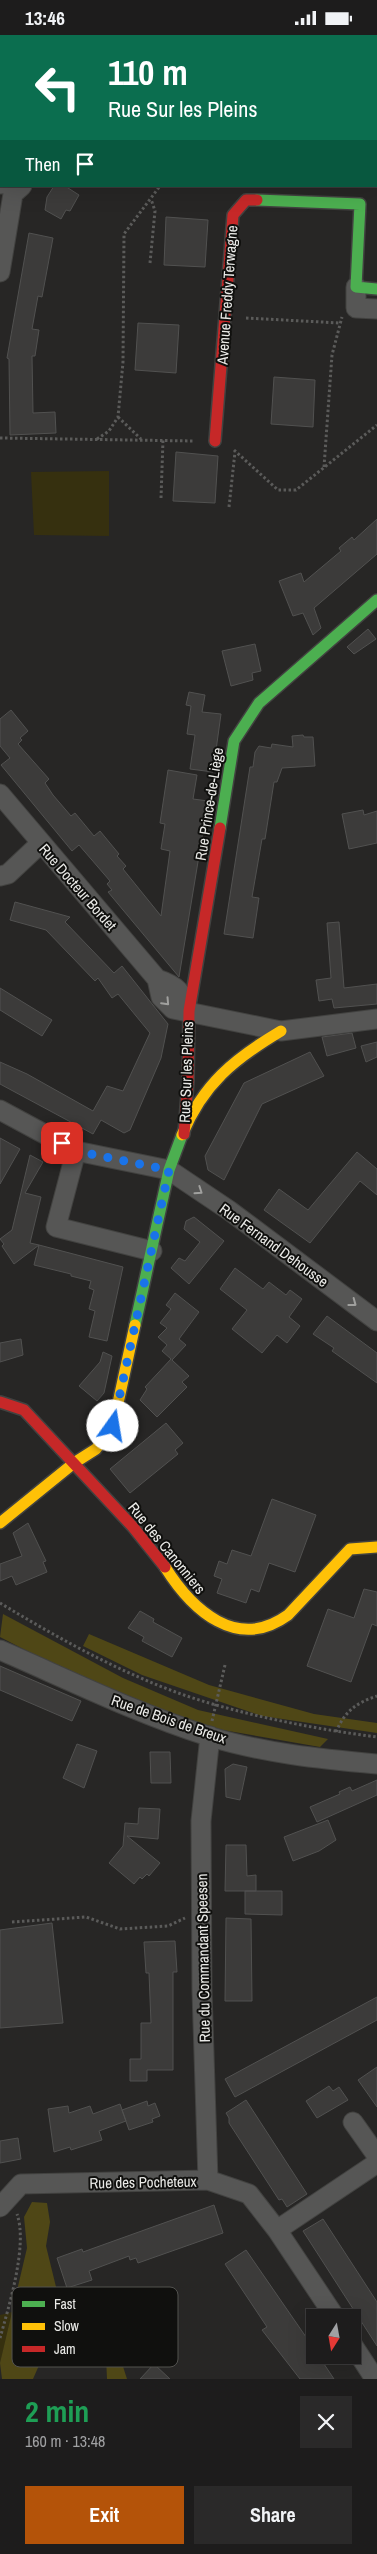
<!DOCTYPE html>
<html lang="en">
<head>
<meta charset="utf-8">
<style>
  body { margin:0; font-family:"Archivo Narrow",sans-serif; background:#2a2929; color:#f1f3f6; height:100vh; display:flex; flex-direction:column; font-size:19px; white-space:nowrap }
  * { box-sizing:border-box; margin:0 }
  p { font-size:16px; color:#a0a1a3 }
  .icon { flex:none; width:28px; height:28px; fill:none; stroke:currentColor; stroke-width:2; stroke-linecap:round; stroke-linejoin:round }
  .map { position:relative; height:2344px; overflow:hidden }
  .drawer { display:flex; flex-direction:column; background:#1d1c1c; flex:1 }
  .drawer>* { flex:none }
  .banner { position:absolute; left:0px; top:0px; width:378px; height:152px; box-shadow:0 5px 20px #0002,0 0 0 1px #3b3a3b; background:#0b6e4f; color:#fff; overflow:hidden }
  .needle { width:32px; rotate:191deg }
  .tools { position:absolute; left:306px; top:2274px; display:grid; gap:10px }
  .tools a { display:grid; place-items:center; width:55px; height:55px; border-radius:0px; background:#1d1c1c; box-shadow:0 5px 20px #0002,0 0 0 1px #3b3a3b; font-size:25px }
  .pin { position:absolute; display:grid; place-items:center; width:42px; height:42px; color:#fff; margin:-21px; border-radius:10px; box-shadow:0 2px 8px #0006 }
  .me { position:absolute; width:55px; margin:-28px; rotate:13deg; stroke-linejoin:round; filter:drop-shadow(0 0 4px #0008) }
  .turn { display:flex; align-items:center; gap:18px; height:105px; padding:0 25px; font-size:22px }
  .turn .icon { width:65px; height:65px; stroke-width:2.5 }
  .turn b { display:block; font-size:35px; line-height:42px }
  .then { display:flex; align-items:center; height:48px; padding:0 25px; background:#0003; gap:10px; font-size:19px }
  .round { display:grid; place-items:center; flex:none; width:52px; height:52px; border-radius:0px; background:#2a2929 }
  .summary { display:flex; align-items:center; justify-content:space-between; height:85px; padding:0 25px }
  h1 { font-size:30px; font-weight:700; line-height:38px; color:#1e9e55 }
  .action { display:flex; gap:10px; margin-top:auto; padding:10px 25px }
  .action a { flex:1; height:58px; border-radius:0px; background:#b45309; color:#fff; font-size:20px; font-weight:700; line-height:58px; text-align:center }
  .action a+a { background:#2a2929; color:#f1f3f6 }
  .status { display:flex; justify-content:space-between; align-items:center; height:35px; padding:0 25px; background:#1d1c1c; direction:ltr }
  .status svg { height:14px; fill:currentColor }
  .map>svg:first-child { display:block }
</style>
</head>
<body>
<div class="status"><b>13:46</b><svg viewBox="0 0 49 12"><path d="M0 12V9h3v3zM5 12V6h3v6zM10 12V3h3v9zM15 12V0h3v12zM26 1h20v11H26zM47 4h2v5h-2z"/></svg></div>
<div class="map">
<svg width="377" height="2344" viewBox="0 0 377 2344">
  <rect width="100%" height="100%" fill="#272625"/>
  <path fill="#36300f" d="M0,0H79L1,1V17Z
    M109,436V501L34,500L31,437Z
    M12,2277L0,2329V2280Z"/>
  <path fill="#4f4716" d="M3,1579L123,1643L198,1675L328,1704L320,1712L200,1691L68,1637L0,1602Z
    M89,1599L209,1650L314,1679L377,1688V1698L262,1681L142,1640L83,1611Z
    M32,2167L47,2168L50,2187L46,2211L58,2260L57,2297L45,2300L44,2319L33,2344H2L0,2328L27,2213L24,2182Z
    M95,2271L104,2272L127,2344H107L106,2322Z"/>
  <path fill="#3c3b3a" stroke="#515150" d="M54,151H65L79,160L70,176L66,175L61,184L45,175L47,162Z
    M166,182L208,185L205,232L164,230Z
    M29,198L53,203L42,262L38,261L32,294L39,295L35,321H32L33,378L55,377L56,398L10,400L9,324L7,323Z
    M138,288L179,290L176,338L135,335Z
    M274,342L315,345L313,392L271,389Z
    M176,417L218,421L215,468L173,466Z
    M377,484V519L314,573L321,593L313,600L303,578L293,581L279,546L301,538L304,547L341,516L339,513L352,502L354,505Z
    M368,594L376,604L354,619L347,612Z
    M255,609L261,636L252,638L253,645L231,651L222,616Z
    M189,657L205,660L202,677L221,679L213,737L190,734L195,700L187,699L191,671L186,670Z
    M11,675L28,696L20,703L22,705L18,709L49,744L45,748L53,760L71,781L75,778L94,801L100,796L119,819L117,821L126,831L123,834L161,881L170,816L161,814L165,789L160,788L168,735L197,740L193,764L208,766L179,942L108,857L112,855L107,849L110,846L79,810L72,816L1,730L10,723L0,711V684Z
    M303,700L304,702H313L315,731L282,733L277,747H274L265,804H262L252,862L259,863L253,903L224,899L250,732H253L255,717L259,711L271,713L272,709L293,712L292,701Z
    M363,775L364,780L377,776V808L349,814L342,779Z
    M15,867L70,882L65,887L114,938L122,931L168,989L161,1023L130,1095L124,1098L101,1085L93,1099L0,1049V1027L27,1039L93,1076L107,1051L123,1056L150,998L118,959L112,963L98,943L95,946L46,895L10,885Z
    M339,887L344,953L377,949V969L334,973L332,964L319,966L316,945L331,943L327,888Z
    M0,953L52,985L42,1001L0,975Z
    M352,998L356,1013L327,1021L322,1002Z
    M377,1007V1022L366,1027L361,1011Z
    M310,1017L324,1041L262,1069L224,1145L208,1135L205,1121L244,1048Z
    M0,1103L20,1114L0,1149Z
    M357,1117L377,1134V1160L360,1146L310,1208L264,1175L279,1154L308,1175Z
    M30,1120L43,1127L25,1158L41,1162L30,1208L39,1210L14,1229L2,1211L4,1209L0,1204L12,1195Z
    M194,1182L224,1206L189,1249L171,1233L179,1223L185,1226L200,1207L184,1194L186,1186Z
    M39,1210L123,1232L107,1306L89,1302L95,1276L89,1274L94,1255L89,1253L91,1246L71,1241V1239L34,1230Z
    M235,1233L263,1254L269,1247L286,1260L290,1255L302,1264L289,1282L300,1291L287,1308L277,1300L262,1318L232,1294L247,1275L220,1254Z
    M175,1258L199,1277L179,1304L186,1310L172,1325L189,1341L182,1347L187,1352L157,1382L140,1365L147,1354L145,1352L171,1324L162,1316L167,1310L158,1302L167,1293L160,1288L171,1274L166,1270Z
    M327,1281L377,1318V1348L332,1316L334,1313L313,1299Z
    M21,1304L23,1320L0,1327V1308Z
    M103,1317L112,1321L104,1358L97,1366L79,1351L100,1327Z
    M166,1388L183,1408L175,1415L178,1419L130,1458L110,1434Z
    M272,1464L316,1480L295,1537L269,1528L259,1557L251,1554L246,1568L217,1558L222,1544L214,1541L219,1526L227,1529L232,1515L251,1521Z
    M28,1488L46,1526L43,1527L47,1537L16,1550L12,1541L0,1546V1529L22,1521L13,1498Z
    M364,1554L377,1557V1591L372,1589L351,1647L307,1631L328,1574L354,1583Z
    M140,1576L154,1584L153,1587L182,1603L172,1622L142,1606L144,1602L128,1593Z
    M0,1631L81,1666L72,1686L0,1655Z
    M77,1709L97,1716L84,1753L63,1743Z
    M150,1717H170L171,1748H151Z
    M233,1729L247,1732L240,1765L226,1762L225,1734Z
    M377,1745V1760L317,1787L310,1772L340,1759L339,1757L350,1752L352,1756Z
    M139,1773L160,1774L158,1804L127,1801L160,1828L149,1841L147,1839L142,1844L140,1842L134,1849L109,1828L123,1811L125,1788L138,1789Z
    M328,1785L336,1805L319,1816L293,1826L284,1802Z
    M226,1810H246L247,1841L256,1840V1856H225Z
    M245,1856H282V1880L245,1879Z
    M226,1883L251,1884L252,1966H225Z
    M52,1888L63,1988L0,1993V1895Z
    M175,1906L177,1937H173V2035H147V2046H130V2024H141V1988H151L149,1938H146L144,1907Z
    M377,1962V1985L235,2062L225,2044Z
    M377,2032V2072L358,2045Z
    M329,2051L333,2056L339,2052L348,2065L317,2083L306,2066Z
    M246,2065L307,2159L287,2172L282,2164L279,2165L229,2088V2083L226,2078Z
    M147,2066L148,2071L155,2068L160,2081L152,2084L153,2087L129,2095L122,2075Z
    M120,2069L126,2086L99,2096L102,2105L71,2115L70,2112L54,2117L48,2074L68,2071L69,2078L90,2071L93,2079Z
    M18,2103L21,2124L0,2128V2106Z
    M214,2170L223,2198L138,2228L136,2223L130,2225L129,2221L89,2236L92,2245L67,2253L57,2223L82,2214L83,2217Z
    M323,2184L377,2267V2311L303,2196Z
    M246,2215L315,2315V2320H318L334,2344H300L262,2295L267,2292L225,2229Z
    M154,2329L170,2344H140Z"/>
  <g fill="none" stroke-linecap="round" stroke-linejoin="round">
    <defs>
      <path id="street" d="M0,147L1,149
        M0,237L13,159L22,151
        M356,252V273L377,274
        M0,759L157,944L161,962L173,974L281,996L377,984
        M0,841L8,839L41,808
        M157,944C178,951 181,956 189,976
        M0,1075L76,1116L169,1135L230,1176L377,1286
        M76,1116L56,1192L152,1216
        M0,1615C69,1645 136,1678 208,1701C262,1718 321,1724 377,1729
        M353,2087L377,2121
        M208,2145L202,1956L201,1786L210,1701
        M0,2172L21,2149L208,2145L249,2159L277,2195L335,2282
        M277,2195L377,2128
        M352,2309L375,2344"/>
      <path id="fast" d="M257,165L360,169L356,252L377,254
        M220,793L234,706L259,668L377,565
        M135,1290L169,1135L182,1100"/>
      <path id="slow" d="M182,1100C203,1049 234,1024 281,996
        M0,1488L74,1428L96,1414L113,1391L135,1290
        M165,1532C192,1575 237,1617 288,1580L350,1514L377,1512"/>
      <path id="jam" d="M215,406L233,180L246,165H257
        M184,1099L188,1046L189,976L220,793
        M0,1367L24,1375L133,1492L165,1532"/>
    </defs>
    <use href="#street" stroke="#424240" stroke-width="21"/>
    <use href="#fast" stroke="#424240" stroke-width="14"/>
    <use href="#slow" stroke="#424240" stroke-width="14"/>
    <use href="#jam" stroke="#424240" stroke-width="14"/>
    <path stroke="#5b5b5a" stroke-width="3" stroke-dasharray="2.5 2.5" stroke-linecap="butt" d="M325,0L326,1
      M191,1L193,0
      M376,59H377
      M376,133H377
      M150,228L155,176L151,164
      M246,283L340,288
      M118,382L141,404
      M0,403L194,406
      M97,404L109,396L118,382L123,327L124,199L160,151
      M234,415L278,455H296L377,390
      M324,432L332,320L342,282
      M161,463L163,405
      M229,472L235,417
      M0,1568C68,1609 140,1649 216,1670C269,1685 323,1695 377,1702
      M212,1686L225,1630
      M336,1697C345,1676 356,1668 377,1661
      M12,1887L86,1882L120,1894L168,1891L185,1883
      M0,2303C9,2271 28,2210 17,2179"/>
    <use href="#street" stroke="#565655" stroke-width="19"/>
    <use href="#fast" stroke="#4caf50" stroke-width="11"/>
    <use href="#slow" stroke="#ffc107" stroke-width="11"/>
    <use href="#jam" stroke="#c62828" stroke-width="11"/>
  </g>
  <defs><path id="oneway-chevron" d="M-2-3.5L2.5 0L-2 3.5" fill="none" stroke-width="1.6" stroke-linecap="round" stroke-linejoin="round" transform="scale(1.25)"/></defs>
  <g stroke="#a0a09e">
    <use href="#oneway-chevron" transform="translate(166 967) rotate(47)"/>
    <use href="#oneway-chevron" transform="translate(199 1156) rotate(34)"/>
    <use href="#oneway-chevron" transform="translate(353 1268) rotate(37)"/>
  </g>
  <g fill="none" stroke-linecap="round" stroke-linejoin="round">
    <path stroke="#1a73e8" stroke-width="9" stroke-dasharray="0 16.2" d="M62,1108L76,1116L169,1135L113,1391"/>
  </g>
  <g text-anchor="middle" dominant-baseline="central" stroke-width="4" stroke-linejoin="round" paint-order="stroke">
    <g font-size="15" fill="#ebebe8" stroke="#10100e">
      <text transform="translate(227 260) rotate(-86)">Avenue Freddy Terwagne</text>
      <text transform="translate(209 769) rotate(-81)">Rue Prince-de-Liège</text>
      <text transform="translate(78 852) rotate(49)">Rue Docteur Bordet</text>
      <text transform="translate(186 1037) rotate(-88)">Rue Sur les Pleins</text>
      <text transform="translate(274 1210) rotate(36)">Rue Fernand Dehousse</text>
      <text transform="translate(167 1513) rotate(51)">Rue des Canonniers</text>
      <text transform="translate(169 1684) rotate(19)">Rue de Bois de Breux</text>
      <text transform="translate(203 1923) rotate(-91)">Rue du Commandant Speesen</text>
      <text transform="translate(143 2147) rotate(-1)">Rue des Pocheteux</text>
    </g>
  </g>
  <rect x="12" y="2252" width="166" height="80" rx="8" fill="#10100e" stroke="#52524f" stroke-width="1"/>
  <rect x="22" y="2266" width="23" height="6" fill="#4caf50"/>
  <rect x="22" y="2288" width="23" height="7" fill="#ffc107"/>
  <rect x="22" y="2311" width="23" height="6" fill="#c62828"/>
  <g font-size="14" fill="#ebebe8">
    <text x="54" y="2274">Fast</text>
    <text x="54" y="2296">Slow</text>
    <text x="54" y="2319">Jam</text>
  </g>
</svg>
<div class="tools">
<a><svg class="needle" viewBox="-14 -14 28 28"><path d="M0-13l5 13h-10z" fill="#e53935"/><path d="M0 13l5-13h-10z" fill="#a0a1a3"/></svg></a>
</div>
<div class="pin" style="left:62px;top:1108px;background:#d93025"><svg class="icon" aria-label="arrive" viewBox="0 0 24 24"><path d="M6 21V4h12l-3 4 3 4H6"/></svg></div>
<svg class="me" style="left:113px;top:1391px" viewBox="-20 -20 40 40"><circle r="19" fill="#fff"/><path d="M0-13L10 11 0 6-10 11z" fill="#1a73e8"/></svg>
<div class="banner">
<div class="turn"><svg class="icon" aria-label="left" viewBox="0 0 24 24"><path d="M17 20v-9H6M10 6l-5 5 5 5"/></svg><div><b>110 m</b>Rue Sur les Pleins</div></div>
<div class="then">Then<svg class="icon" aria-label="arrive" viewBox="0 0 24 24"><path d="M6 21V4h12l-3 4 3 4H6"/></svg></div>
</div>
</div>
<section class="drawer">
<div class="summary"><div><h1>2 min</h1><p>160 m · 13:48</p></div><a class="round"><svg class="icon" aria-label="close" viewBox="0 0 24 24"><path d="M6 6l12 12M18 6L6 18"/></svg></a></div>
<div class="action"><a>Exit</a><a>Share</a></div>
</section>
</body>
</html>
